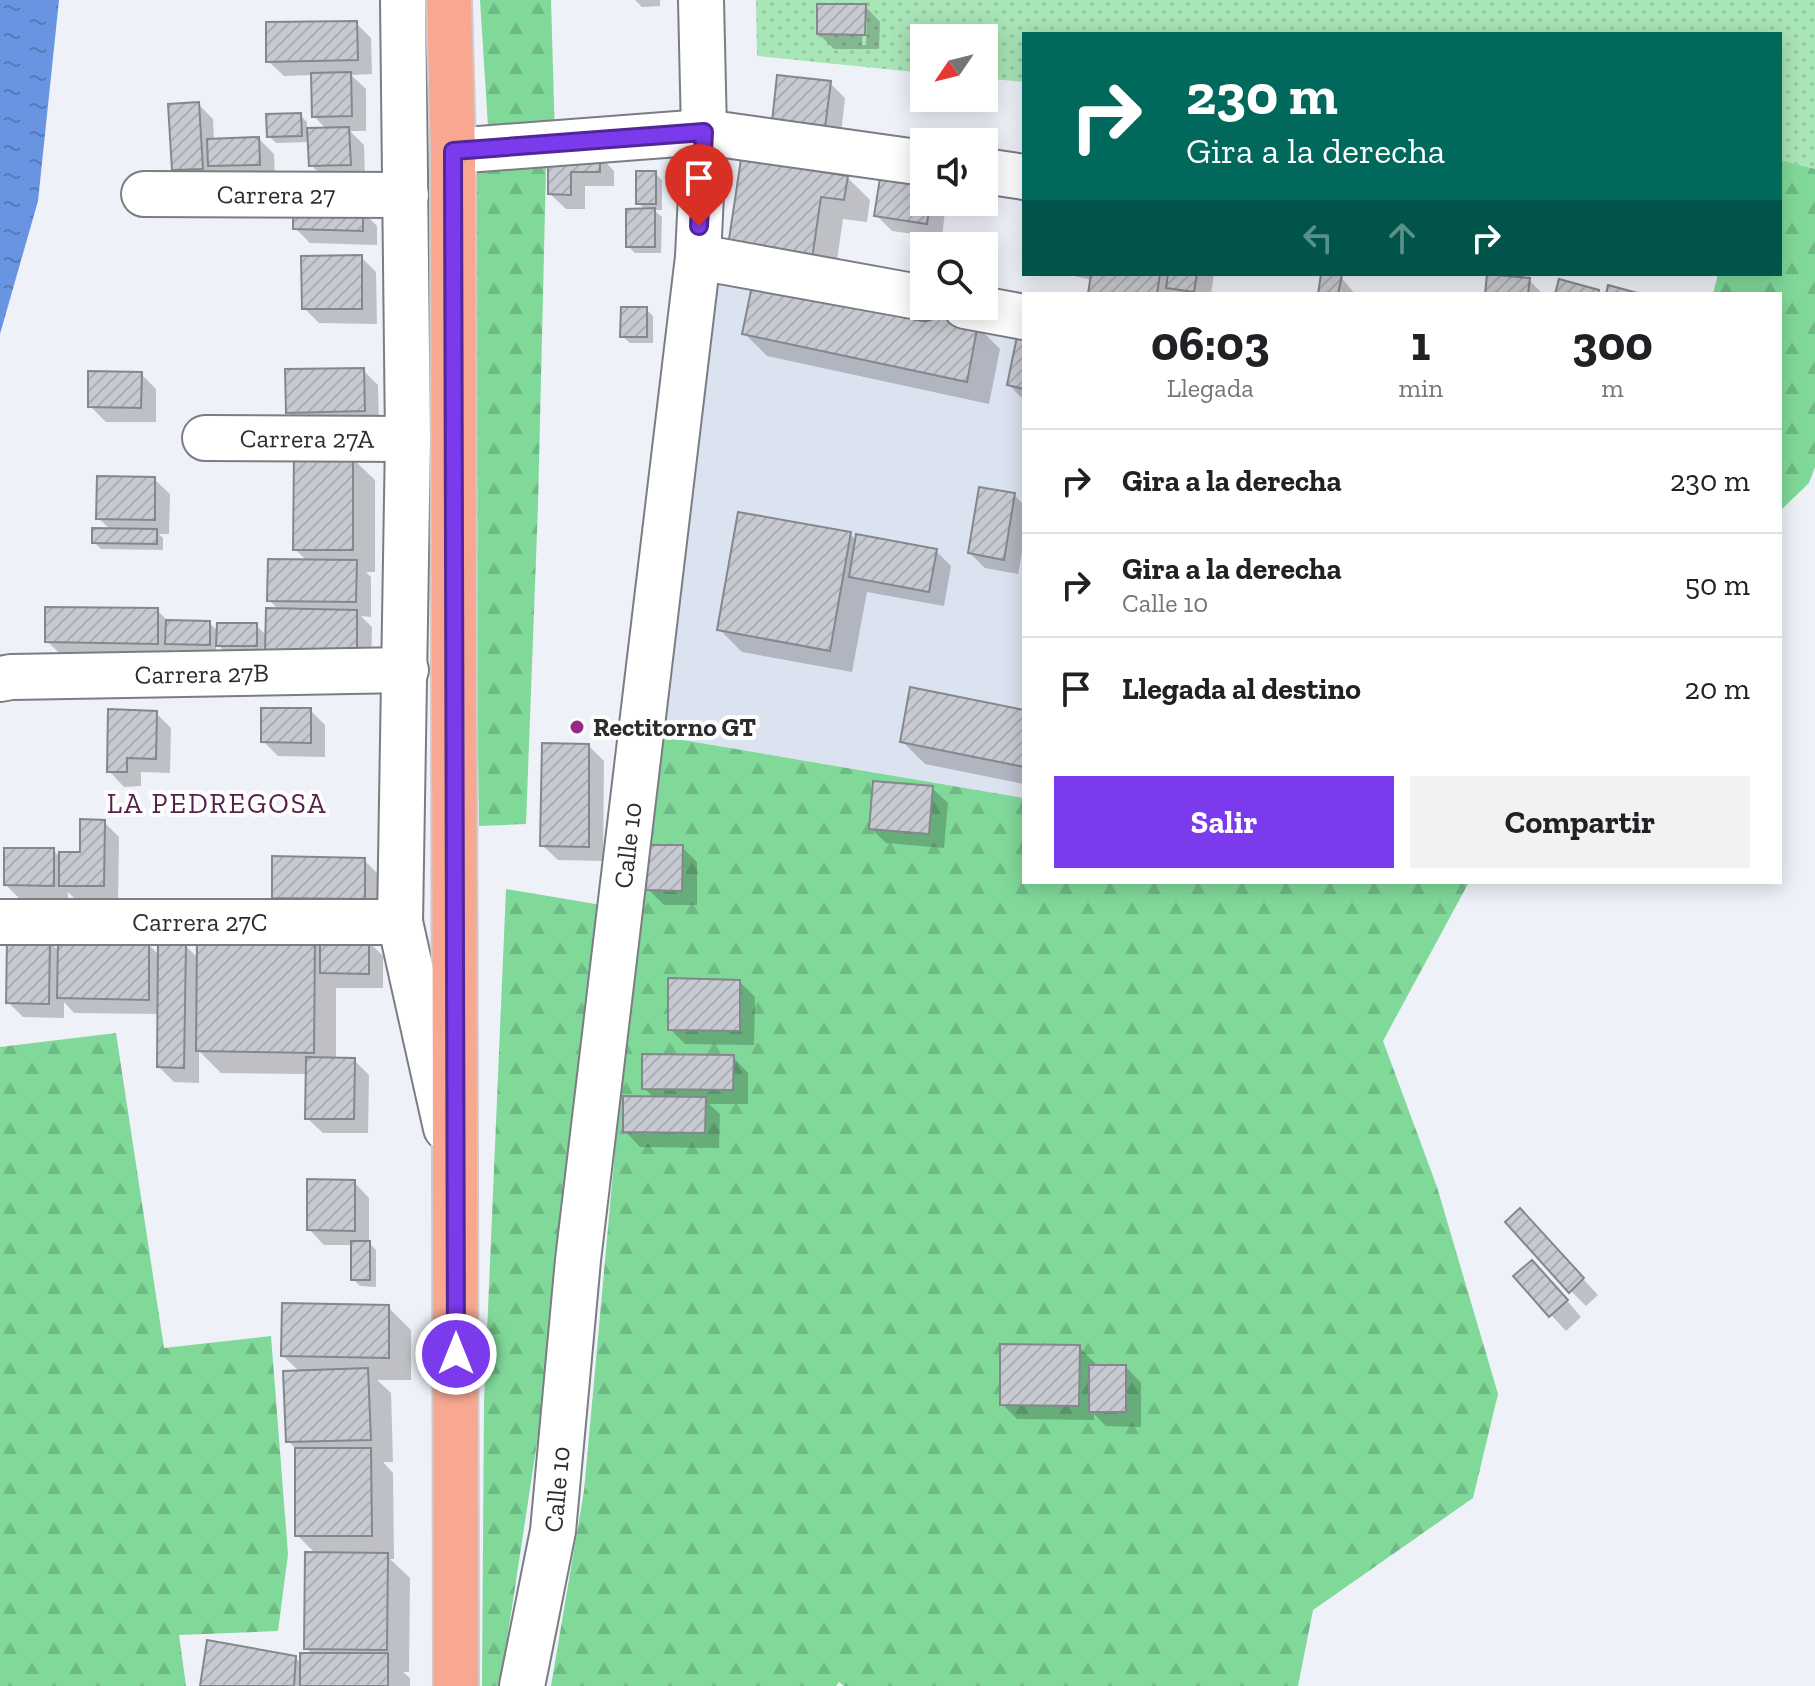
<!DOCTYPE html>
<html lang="es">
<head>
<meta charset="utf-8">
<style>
  body { margin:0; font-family:"Zilla Slab",serif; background:#f2f2f2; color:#202124; height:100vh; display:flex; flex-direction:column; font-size:30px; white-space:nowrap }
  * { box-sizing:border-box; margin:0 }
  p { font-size:26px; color:#757577 }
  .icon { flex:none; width:44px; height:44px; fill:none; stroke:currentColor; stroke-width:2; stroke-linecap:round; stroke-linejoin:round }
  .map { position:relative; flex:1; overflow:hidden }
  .details { position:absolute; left:1022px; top:292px; width:760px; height:592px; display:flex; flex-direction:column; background:#fff; border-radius:0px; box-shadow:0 4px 20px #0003 }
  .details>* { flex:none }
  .guide { position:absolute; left:1022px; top:32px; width:760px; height:244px; border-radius:0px; box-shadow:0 4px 20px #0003; background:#00695c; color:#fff; overflow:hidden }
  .needle { width:52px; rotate:235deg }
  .controls { position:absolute; left:910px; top:24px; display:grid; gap:16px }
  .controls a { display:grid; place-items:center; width:88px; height:88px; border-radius:0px; background:#fff; box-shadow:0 4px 20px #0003; font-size:40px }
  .pin { position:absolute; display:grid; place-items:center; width:68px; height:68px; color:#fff; margin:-82px -34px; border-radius:50% 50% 50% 0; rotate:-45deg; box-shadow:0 0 8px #0007 }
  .pin .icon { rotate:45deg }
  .me { position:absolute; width:88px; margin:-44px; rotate:0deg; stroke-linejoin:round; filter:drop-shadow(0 0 6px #0008) }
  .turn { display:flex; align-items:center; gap:28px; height:168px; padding:0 32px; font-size:36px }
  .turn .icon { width:104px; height:104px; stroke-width:2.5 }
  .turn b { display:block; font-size:56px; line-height:68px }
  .lanes { display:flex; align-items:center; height:76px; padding:0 32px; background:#0003; justify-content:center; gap:40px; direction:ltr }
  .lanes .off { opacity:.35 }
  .eta { display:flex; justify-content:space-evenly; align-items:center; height:136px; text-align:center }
  .eta b { font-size:48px; font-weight:700; line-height:56px }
  .button { display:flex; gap:16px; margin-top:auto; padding:16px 32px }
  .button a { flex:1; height:92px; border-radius:0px; background:#7c3aed; color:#fff; font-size:32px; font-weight:700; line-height:92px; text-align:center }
  .button a+a { background:#f2f2f2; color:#202124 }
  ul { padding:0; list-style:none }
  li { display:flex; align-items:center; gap:24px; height:104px; padding:0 32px; border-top:2px solid #e0e0e0 }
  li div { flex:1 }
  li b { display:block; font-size:30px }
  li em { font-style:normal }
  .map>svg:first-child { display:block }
</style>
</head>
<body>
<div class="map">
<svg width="1815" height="1686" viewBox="0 0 1815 1686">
  <defs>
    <pattern id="grass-dots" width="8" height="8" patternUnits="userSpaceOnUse" patternTransform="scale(2)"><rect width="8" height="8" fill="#a8e5b7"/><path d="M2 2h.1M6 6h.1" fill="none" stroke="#91c59e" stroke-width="1.8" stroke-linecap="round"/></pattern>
    <pattern id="forest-firs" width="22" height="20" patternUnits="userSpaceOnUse" patternTransform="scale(2)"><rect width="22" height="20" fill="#80d999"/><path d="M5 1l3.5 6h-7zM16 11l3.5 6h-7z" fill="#6fba84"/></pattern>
    <pattern id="water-ripples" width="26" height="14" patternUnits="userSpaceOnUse" patternTransform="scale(2)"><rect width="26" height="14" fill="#6994e2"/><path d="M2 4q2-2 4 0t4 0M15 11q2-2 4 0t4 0" fill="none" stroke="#5779b8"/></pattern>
    <pattern id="building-hatch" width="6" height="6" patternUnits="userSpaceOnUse" patternTransform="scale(2)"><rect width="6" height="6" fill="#c7cbd1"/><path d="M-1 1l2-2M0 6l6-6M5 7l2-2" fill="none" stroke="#abaeb4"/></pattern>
  </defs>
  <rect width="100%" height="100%" fill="#eef1f8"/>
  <path fill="#dce3f0" d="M707,254L924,306H984L1024,311V798L654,735Z"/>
  <path fill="url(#grass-dots)" d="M756,0H1815V169L1780,160V34H1024V82L984,78V38H924V73L757,56Z"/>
  <path fill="url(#forest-firs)" d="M480,0H551L555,139L489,142Z
    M1780,160L1815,169V467L1809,483L1780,511V294H1713L1718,274H1780Z
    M546,168L538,505L526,824L479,826L470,169Z
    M653,735L1024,798V882H1469L1383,1041L1437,1187L1498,1394L1473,1498L1313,1610L1298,1686H844L839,1682L836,1686H551L584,1491Z
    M506,889L607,906L594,1068L500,1686H482L484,1403Z
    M116,1033L164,1348L271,1336L288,1554L278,1631L179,1635L186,1686H0V1047Z"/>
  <path fill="url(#water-ripples)" d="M0,0H59L38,201L0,334Z"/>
  <path fill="#0003" fill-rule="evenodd" d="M635,0H660V6L642,7Z
    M865,6L880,22L879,49H834L819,34ZM863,19H867L866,45H862Z
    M356,23L371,38L372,74L351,75L366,89V131H350L364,145L365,179L326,180L311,165L310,142L276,143L269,136L300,115L307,122V130H327L314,116L313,75L284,76L268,61Z
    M830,83L845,98L840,142L789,136Z
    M198,104L213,119L214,140L259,139L274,154L275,179L225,180L216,172L217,183L189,185L174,169Z
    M550,155H599L614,171V186H585V209H566L550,194Z
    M655,173L662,180V210H654L662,217L661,253H635L628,246L646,210L638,203Z
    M847,177L870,200L867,222L843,219L834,281L730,246Z
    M924,186V202H946L942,238L892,231L877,216Z
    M362,211L377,226V245L310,243L295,228Z
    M361,257L376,272L377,324L319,323L304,308Z
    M1066,274H1214L1211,294H1090L1092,280Z
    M1323,274L1341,277L1355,294H1320Z
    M1529,280L1543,294H1487Z
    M646,309L653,316V343H630L622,336Z
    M1024,325V400L1009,385Z
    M977,326L1000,349L989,404L767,356L744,333Z
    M363,370L378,385L379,426L303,427L288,412Z
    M141,374L156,389V422H106L90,406Z
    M352,458L375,480V572H366L371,577V617L361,616L372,627L371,667L282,665L263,647V652H225L216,643V651L172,650V658L62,656L47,641L157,610L169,622L209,623L219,632L256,625L267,636L280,611L269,600L307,561L295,549Z
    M154,479L170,494L169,534H159L163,538V550L101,549L94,542L111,530L98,518Z
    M1014,495L1024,505V541L1018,574L985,568L970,553Z
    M850,534L857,541L936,551L951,566L944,606L867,592L852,672L742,652L719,629Z
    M310,710L325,725V757L278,756L263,741Z
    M1024,712V784L925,764L902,741Z
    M156,713L171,728L170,773L141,772V786L124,787L109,771Z
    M589,746L604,761L603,861L558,860L542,845Z
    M932,788L948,803L944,848L886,843L871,828Z
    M104,822L119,837L118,901L76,900L68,892V901L21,900L6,885L53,850L61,858L82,855Z
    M682,847L697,862V905H664L648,889Z
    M364,860L379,875V914L289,912L274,897Z
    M314,939L322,948L368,941L383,956V988H336V1060H354L369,1075L368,1133H323L307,1118L308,1074L221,1073L199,1051V1083L174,1082L159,1067V1014L74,1013L64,1002V1018L23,1017L8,1002L49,941L60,952L148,944L159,955L185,945L199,959Z
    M740,982L755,997L754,1045L685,1044L670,1029Z
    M733,1057L748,1073V1104H709L720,1114L719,1148L640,1147L625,1131L654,1098L644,1088Z
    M354,1182L369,1198V1243L376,1250V1287L360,1286L353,1279V1245H324L309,1229Z
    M1534,1226L1598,1295L1586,1306L1571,1291Z
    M1516,1277H1547L1581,1317L1566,1331Z
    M388,1307L411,1330V1380H377L391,1393L393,1462H383L393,1473L394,1559H390L410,1578L409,1672H403L410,1678V1686H202L295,1657L302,1665L314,1655L306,1648L316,1554L297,1535V1450L288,1441L300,1372L283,1356Z
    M1079,1347L1095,1363V1367H1126L1141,1383V1427L1106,1426L1094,1414V1420L1017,1419L1002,1404Z"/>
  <path fill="url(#building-hatch)" stroke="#84878d" stroke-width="2" d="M817,4H866L865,35L817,34Z
    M357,21L358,60L266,62V22Z
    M351,72L352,116L312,117L311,73Z
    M777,75L831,81L825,128L772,122Z
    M199,102L203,169L172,170L168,104Z
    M301,113L302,136L267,137L266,114Z
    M349,127L351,165L309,166L307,128Z
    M259,137L260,165L208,166L207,139Z
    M548,153H600V172H571V195L548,194Z
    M741,159L848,176L844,200L821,197L812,259L728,246Z
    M636,171H656V204H636Z
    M880,178L924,184V202H930L927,224L874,216Z
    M293,207L363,209V231L293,229Z
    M655,208V247H626V209Z
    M362,255V309H302L301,256Z
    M1091,274H1160L1157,294H1088Z
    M1168,274H1197L1194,292L1166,288Z
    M1321,274L1342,275L1338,294H1318Z
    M1487,274L1530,278L1528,294H1485Z
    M754,276L978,324L967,382L742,334Z
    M1559,279L1599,290L1598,294H1555Z
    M1608,285L1641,294H1606Z
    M621,307H647V337H620Z
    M1020,322L1024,323V389L1007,385Z
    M364,368L365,411L286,413L285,369Z
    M88,371L142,372L141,408L88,407Z
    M294,454L353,456V550H293Z
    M97,476L155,477V520L96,519Z
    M979,487L1015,493L1004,560L968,553Z
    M738,512L851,532L830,651L717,630Z
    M92,528L157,529V544L92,543Z
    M856,534L937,549L929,592L849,577Z
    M268,559L357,560L356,602L267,601Z
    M45,607L158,608V644L45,642Z
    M266,608L357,610V653L265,651Z
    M166,620L210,621V645L165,644Z
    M217,623H257V646H216Z
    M910,687L1024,710V767L900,742Z
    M261,708H311V743L261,742Z
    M108,709L157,711L156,759L127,758V772H107Z
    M542,743L589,744V847L540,846Z
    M873,781L933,786L929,834L869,829Z
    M80,819L105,820L104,886H59V852H80Z
    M647,845H683L682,891L646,890Z
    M4,848H54V886L4,885Z
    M272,856L365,858V899L272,898Z
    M197,935L315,937L314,1053L196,1051Z
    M7,939H50L49,1004L6,1003Z
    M320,939H369V974L320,973Z
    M58,941L149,942V1000L57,998Z
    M158,942L186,943L184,1068L157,1067Z
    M668,978L740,980V1031L668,1030Z
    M642,1054L734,1055L733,1090L642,1089Z
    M306,1057L355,1058L354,1119H305Z
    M623,1096L706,1097L705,1133L623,1132Z
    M307,1179L355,1180V1231L307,1230Z
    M1520,1208L1584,1278L1569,1293L1505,1222Z
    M351,1241H370V1280H351Z
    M1532,1260L1568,1300L1549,1317L1513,1276Z
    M282,1303L389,1305V1358L281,1356Z
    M1000,1344L1080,1345L1079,1406L1000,1405Z
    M1089,1365H1126V1412H1089Z
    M368,1368L371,1440L286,1442L283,1371Z
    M295,1448H371L372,1536H295Z
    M305,1552L388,1553L387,1650L304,1649Z
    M207,1640L296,1656L294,1686H200Z
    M300,1653H388V1686H300Z"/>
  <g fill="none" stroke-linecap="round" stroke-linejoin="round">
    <defs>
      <g id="minor">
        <path d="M403,0L408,439L400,922L446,1128"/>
        <path d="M453,151L704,132L924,163"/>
        <path d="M984,171L1024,177"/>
        <path id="s1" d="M144,194L406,195"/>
        <path d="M698,257L924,298"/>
        <path d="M965,306L1024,317"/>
        <path id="s2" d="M205,438L408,439"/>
        <path id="s3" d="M0,679L11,677L406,670"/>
        <path id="s4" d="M0,922H400"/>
        <path id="s5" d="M522,1686L553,1531L578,1260L698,257L704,132L701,0"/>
      </g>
      <path id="highway" d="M449,0L453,151L456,1686"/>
    </defs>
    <use href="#minor" stroke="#7a7d83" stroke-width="48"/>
    <use href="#highway" stroke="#cccccd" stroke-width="48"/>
    <use href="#minor" stroke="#fff" stroke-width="44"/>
    <use href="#highway" stroke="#f8a891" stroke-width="44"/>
  </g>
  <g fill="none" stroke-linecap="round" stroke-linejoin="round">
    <defs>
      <path id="route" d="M456,1354L453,151L704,132L699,226"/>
    </defs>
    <use href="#route" stroke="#51269a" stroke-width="20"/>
    <use href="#route" stroke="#7c3aed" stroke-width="14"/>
  </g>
  <circle fill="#992987" stroke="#fefefe" stroke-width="3" cx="577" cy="727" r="8"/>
  <g text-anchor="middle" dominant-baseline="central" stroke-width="8" stroke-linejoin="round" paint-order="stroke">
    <g font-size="26" fill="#2b2c2e" stroke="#fefefe">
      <text stroke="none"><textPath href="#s1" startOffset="132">Carrera 27</textPath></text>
      <text stroke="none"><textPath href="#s2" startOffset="102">Carrera 27A</textPath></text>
      <text stroke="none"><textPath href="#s3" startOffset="202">Carrera 27B</textPath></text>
      <text stroke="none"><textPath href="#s5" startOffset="848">Calle 10</textPath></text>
      <text stroke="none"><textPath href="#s4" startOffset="200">Carrera 27C</textPath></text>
      <text stroke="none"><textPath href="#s5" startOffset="200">Calle 10</textPath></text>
    </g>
    <g font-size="26" font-weight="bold" fill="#2b2c2e" stroke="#fefefe" text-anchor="start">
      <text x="593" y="727">Rectitorno GT</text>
    </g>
    <g font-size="28" letter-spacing="2" fill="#56204c" stroke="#fefefe">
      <text x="217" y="803">LA PEDREGOSA</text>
    </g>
  </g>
</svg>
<div class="controls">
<a><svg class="needle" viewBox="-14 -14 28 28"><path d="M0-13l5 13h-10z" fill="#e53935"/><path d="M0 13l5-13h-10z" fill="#757577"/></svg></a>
<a><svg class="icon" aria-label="sound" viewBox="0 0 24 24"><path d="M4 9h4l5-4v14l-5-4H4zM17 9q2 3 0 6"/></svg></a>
<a><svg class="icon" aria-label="search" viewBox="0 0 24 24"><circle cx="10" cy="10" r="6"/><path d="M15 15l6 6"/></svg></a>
</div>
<div class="pin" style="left:699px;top:226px;background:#d93025"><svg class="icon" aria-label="arrive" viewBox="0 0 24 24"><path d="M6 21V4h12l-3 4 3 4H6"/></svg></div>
<svg class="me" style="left:456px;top:1354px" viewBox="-20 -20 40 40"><circle r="17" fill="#7c3aed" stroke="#fff" stroke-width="3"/><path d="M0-11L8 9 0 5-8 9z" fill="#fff"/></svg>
<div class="guide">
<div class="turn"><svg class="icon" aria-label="right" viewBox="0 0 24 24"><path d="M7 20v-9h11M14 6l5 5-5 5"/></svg><div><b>230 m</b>Gira a la derecha</div></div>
<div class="lanes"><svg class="icon off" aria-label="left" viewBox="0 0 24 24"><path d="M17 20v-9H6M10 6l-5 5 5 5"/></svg><svg class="icon off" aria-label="ahead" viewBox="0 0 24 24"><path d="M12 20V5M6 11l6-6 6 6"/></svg><svg class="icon" aria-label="right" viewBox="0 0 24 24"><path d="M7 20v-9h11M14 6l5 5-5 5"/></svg></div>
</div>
<section class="details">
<div class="eta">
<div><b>06:03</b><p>Llegada</p></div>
<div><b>1</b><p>min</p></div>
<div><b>300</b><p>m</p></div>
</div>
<ul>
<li><svg class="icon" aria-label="right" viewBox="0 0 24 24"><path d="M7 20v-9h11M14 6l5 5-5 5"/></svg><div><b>Gira a la derecha</b></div><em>230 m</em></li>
<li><svg class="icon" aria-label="right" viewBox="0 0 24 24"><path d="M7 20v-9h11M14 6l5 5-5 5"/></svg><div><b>Gira a la derecha</b><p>Calle 10</p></div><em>50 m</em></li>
<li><svg class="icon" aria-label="arrive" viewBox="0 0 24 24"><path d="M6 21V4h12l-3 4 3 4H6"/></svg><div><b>Llegada al destino</b></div><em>20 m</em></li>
</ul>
<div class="button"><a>Salir</a><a>Compartir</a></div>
</section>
</div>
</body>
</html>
